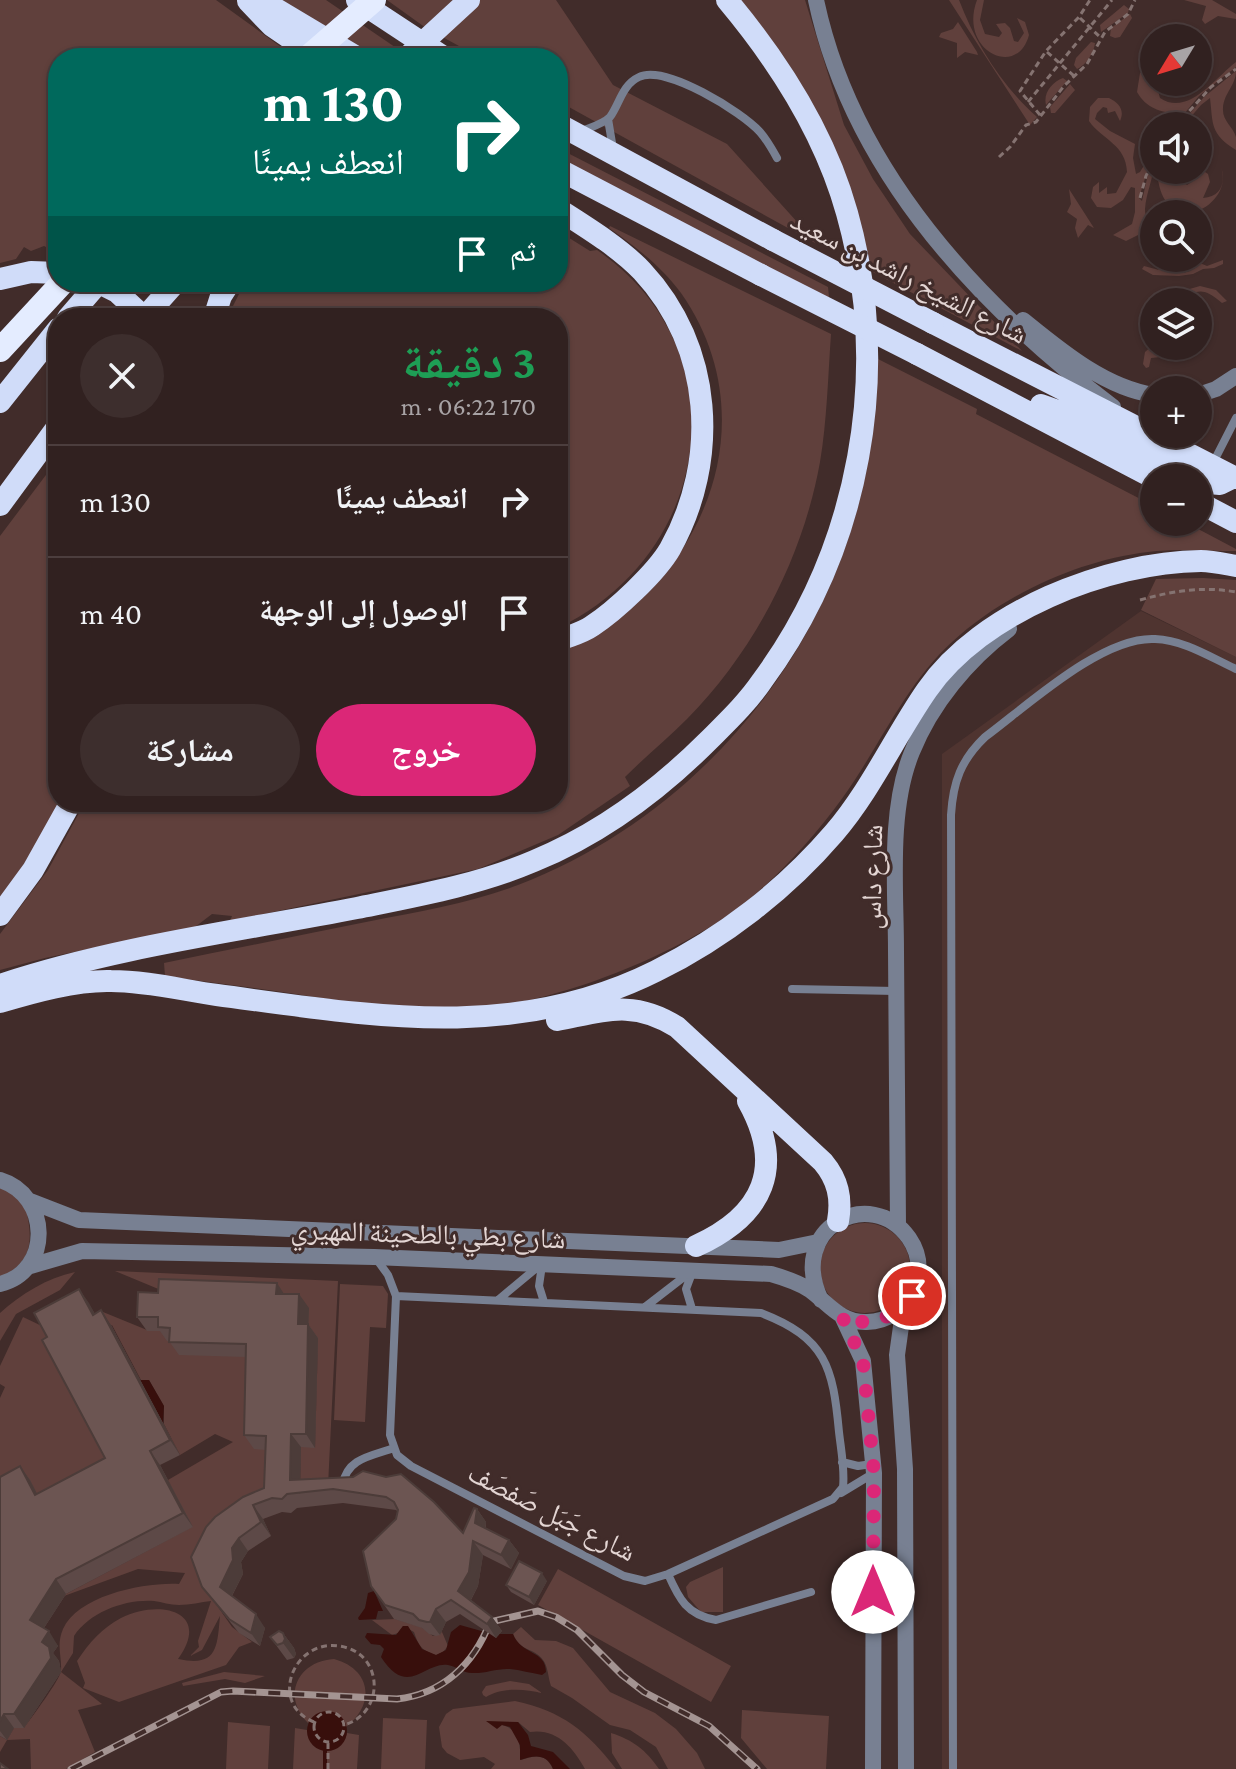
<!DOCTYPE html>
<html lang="ar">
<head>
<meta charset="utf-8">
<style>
  body { margin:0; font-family:"Crimson Pro","Noto Naskh Arabic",serif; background:#3d2e2d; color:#f1f3f6; direction:rtl; height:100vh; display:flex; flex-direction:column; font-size:30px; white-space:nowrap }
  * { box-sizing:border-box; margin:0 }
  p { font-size:26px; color:#a8a3a5 }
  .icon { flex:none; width:44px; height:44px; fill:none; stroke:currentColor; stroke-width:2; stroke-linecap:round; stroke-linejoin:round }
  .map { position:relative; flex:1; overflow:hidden; direction:ltr }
  .sheet { position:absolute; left:48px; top:308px; width:520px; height:504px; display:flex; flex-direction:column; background:#312120; border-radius:32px; box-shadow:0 2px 6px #0004,0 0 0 2px #4c3e3e; direction:rtl }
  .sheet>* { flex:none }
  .hud { position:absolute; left:48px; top:48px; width:520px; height:244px; border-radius:32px; box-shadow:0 2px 6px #0004,0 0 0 2px #4c3e3e; direction:rtl; background:#00695c; color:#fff; overflow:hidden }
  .needle { width:52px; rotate:232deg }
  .buttons { position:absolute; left:1140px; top:24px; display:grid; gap:16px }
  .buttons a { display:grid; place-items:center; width:72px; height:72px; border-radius:50%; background:#312120; box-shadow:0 2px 6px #0004,0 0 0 2px #4c3e3e; font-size:40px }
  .pin { position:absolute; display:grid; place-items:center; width:68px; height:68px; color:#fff; margin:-34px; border:4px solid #fff; border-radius:50%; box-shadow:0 2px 8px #0007 }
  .me { position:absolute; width:88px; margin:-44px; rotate:0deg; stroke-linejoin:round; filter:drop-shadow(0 0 6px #0008) }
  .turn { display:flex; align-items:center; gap:28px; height:168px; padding:0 32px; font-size:36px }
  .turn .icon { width:104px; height:104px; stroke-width:2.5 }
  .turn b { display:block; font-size:56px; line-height:68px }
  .then { display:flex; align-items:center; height:76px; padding:0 32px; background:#0003; gap:16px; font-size:30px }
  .round { display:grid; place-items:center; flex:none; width:84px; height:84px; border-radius:42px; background:#3d2e2d }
  .head { display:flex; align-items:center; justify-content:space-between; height:136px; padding:0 32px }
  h1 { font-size:48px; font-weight:700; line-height:60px; color:#1e9e55 }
  .primary-button { display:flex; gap:16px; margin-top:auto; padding:16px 32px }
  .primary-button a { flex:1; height:92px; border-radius:48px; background:#db2777; color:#fff; font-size:32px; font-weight:700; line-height:92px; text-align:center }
  .primary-button a+a { background:#3d2e2d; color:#f1f3f6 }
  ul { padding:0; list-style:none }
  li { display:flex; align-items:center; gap:24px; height:112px; padding:0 32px; border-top:2px solid #4c3e3e }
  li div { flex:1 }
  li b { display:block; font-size:30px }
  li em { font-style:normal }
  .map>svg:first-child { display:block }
</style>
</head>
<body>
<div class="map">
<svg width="1236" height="1769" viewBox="0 0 1236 1769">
  <rect width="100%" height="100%" fill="#412c2a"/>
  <path fill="#4f3430" d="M1141,611L1236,657V1769H942V754Z"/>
  <path fill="#60403c" d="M0,0H216L295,57L58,58V253L44,246L31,251L24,247L16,259L0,263Z
    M269,0H326L411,58H365Z
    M387,0H556L613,85L727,144L817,244L558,101V58H481L426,28Z
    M736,0H805L844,125L873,179L910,234L1022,351L867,269L852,207Z
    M949,0H959C976,44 1001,85 1037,117L1030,125Z
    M977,0H984L980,20L985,34L999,37L1002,33L996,24L1005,23L1010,28L1014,41L1018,42L1024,33L1017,18L1025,22L1029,35C1017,80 958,50 977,0Z
    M1184,0H1212L1236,14V19L1218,16L1205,24L1202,20L1206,6Z
    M1124,5L1129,9L1128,13L1101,32L1100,25Z
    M1130,14L1132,18L1120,37L1115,38L1110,36L1111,28Z
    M958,22L977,52L978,55L965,52L957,58V43L939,37L941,33L953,29Z
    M1091,42L1095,43C1094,53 1086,65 1077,69L1074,65L1076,58Z
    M1236,62V67L1199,96L1174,126H1171L1178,114C1160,112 1146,108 1137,92L1140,73L1154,65V82L1169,83L1157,87L1160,98C1188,117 1215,78 1236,62Z
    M1236,71C1236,85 1224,93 1223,108C1222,121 1233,126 1236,137C1236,141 1236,145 1236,150C1210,134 1213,124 1210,98L1201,105L1183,126H1179L1204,97Z
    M1063,78L1067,81L1046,105C1043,93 1052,82 1063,78Z
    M1070,84L1075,90L1055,113H1051L1050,107Z
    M1098,98H1109C1119,103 1125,110 1120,121L1115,111L1108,113L1107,108L1103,107L1097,113L1095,119L1110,131L1135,144L1133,158L1136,174L1140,172L1154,149L1139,198L1142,201L1148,174L1154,162C1154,177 1146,193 1145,209C1145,224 1154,229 1154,248L1140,234L1126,241L1113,235L1132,224L1135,212V188L1131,187L1123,200L1111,208L1097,207L1091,198L1093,187L1099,182V193L1107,187V194L1116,193L1127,172C1126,144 1102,140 1089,121L1090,107Z
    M558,148L828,287L830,306L558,166Z
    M1198,167L1208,174L1210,182L1203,198C1221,197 1226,183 1221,167C1236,206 1161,245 1157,170H1169L1175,178L1187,185L1196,179L1192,170H1198Z
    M1069,189L1094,228L1088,225L1078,238L1075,228L1077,219L1067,212L1071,204Z
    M610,226L831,334C828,376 827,420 820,462C803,557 755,650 687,719C667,739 645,757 625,777L630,786L558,835L478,869L230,921L232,916L212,914L195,927L45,958L0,970V934L48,870L85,802H558V653C698,594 774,426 681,293C661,266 636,247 609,228Z
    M558,231L590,251L597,250C743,350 713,554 558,628V318H227L245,282H558Z
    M1141,244L1146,246C1155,265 1176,282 1197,267L1182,260L1164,258H1188L1207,266L1223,260V264L1214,268L1203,269L1193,274L1179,276L1153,275L1142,269L1144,266L1159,270L1144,255Z
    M1200,286L1216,290L1227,301L1222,303C1195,280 1196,298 1173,302L1186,290Z
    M1154,344L1166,347L1170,358L1167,359L1161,349H1154L1150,352H1157L1161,357L1151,358L1149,367L1146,368L1143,364L1145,352Z
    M876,358L977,409L976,414L1154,506V522H1185L1236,549V551C1207,551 1177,548 1148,552C1079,560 1003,595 952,642C904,686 879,748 841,800C813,838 779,876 742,905C680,953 566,999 488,1007C422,1014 354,1003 289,993C248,987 206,982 165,976L164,963C233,949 302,935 371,921C421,911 471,903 518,885C695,817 829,658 866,472C874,434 875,396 876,358Z
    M58,459L60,802L50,824L0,901V536Z
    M1203,578L1236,580V657L1141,610L1156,579Z
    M0,1187C5,1190 13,1193 17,1196C24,1202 27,1211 28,1219C33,1247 28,1265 0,1277Z
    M820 1268a45 45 0 1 1 90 0a45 45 0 1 1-90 0Z
    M115,1271L338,1281L328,1486L300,1485L301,1447H315L318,1339L168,1293Z
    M75,1272L60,1290L16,1314L0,1341V1313C21,1294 47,1278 75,1272Z
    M340,1284L383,1286L388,1294L386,1328L370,1327L365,1422L334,1420Z
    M103,1312L147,1330L168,1331L180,1341L256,1357L275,1450L274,1484L253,1511L209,1594L232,1627L252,1642L239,1647L226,1665L119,1702L83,1688L85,1683L77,1661C89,1643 102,1628 121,1618C158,1599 213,1610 178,1659C217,1667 217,1649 220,1616L202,1650L190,1656L199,1647L198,1641L211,1601C201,1602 190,1605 179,1605C170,1605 162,1602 154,1601C125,1599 90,1612 74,1636L73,1653L61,1672L102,1704L78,1710L95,1752L66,1769H31L30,1739L7,1740L0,1752V1736L7,1740L14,1728H24C31,1718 60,1680 61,1671C62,1656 56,1645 63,1629C78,1595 146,1582 179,1584L185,1573L138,1569L64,1596L66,1594L192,1527L168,1480L233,1442L215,1434L180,1455L164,1424V1406L149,1380H141L112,1325L103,1329Z
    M23,1317L44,1327L115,1473L45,1509L0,1496V1398L5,1387L0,1384V1366Z
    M723,1567V1612H701L688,1597L686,1587L690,1582Z
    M558,1569L731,1666L711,1702L538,1605Z
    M395,1619L421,1627L433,1636L442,1632L448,1646L443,1652L436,1655C422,1651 418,1645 414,1632L403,1626L398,1633L392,1635L372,1620Z
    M521,1627L535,1640L556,1641L573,1648L610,1692L655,1713L676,1729L697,1753L705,1769H668L656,1747L630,1730L610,1725L572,1698L551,1686C548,1678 548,1666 543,1660C534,1647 521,1653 513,1634Z
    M334,1659C371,1669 376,1704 346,1727C337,1710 321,1705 308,1723C281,1696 298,1661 334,1659Z
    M224,1672L265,1676L245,1683L225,1679L183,1686L182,1683Z
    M510,1681L529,1684L542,1693C525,1689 502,1687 486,1697L483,1695L482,1692L486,1686Z
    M515,1701C562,1711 587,1731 616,1769H585C573,1747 556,1728 530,1732L518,1722L502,1725C519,1729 520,1745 521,1760C535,1755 546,1753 553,1769H491L495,1764L484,1757L460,1760L447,1753L442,1747L439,1727L446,1714L453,1709Z
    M742,1710L829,1716L826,1769H767L741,1738Z
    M383,1718L427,1720L425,1769H381Z
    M228,1722L270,1726L268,1769H226Z
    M295,1728L307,1730C311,1754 338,1757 347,1733L359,1735L357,1769H293Z
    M611,1733C633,1740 646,1750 659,1769H622L612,1753Z"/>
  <path fill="#380f0c" d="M139,1380H149L164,1406L163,1425Z
    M374,1591L383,1611H378L376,1619L359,1620L358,1618L365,1608L368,1593Z
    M460,1625L492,1634H513C521,1655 546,1650 546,1672L542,1675C531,1673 520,1670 510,1669C497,1668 484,1674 472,1673C463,1673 456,1666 448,1665C425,1661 408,1699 381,1657L384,1649L380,1645L371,1644L365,1637L367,1633L396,1635L403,1626H408L422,1649L436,1655L446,1650L451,1632Z
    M307 1731a20 20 0 1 1 40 0a20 20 0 1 1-40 0Z
    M486,1721L518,1722L528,1735L531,1746L553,1752L570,1769H553C547,1753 534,1755 520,1760V1745L510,1727L502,1725L497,1729Z"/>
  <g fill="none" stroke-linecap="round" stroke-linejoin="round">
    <path stroke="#380f0c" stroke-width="4" d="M325,1769V1751"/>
    <path stroke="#857371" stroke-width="3" stroke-dasharray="6 4" stroke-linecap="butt" d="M1080,18L1101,38
      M1047,52L1074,76
      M1028,102L1112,0
      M1040,115L1020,91L1046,51L1079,17L1090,0
      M1176,126L1211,87L1236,69
      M999,157L1010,147L1026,125L1036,122L1064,86L1087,64L1105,32L1128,14L1135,0
      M1140,198L1146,176L1154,158
      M1140,600C1173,591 1202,586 1236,592
      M314 1727a15 15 0 1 1 30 0a15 15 0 1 1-30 0Z
      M314,1722C268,1704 293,1639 339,1646C384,1652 386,1713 344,1725
      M328,1769V1741"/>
    <path stroke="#788092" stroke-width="8" d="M608,119L613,149
      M582,131C591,127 603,124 610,117C620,103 622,85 639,77C665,64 742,112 760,132C767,140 772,149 777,158
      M1213,463L1236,418
      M792,989L896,991
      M375,1257L388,1275L396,1296
      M542,1265L539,1286L544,1302
      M692,1273L686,1289L692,1309
      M396,1296L761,1313C826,1338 833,1367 839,1432C841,1450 845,1470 843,1487L833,1499L668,1574L645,1581L624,1576L411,1466L397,1455L390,1435Z
      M498,1300L540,1265
      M645,1307L689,1273
      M842,1462L858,1466L872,1464
      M343,1484C347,1458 372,1456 394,1448
      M841,1493L874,1473
      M668,1574C679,1599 687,1615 716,1620L811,1592
      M953,1769L951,815C953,782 961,760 985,737C1027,706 1102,636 1155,639C1184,640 1210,657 1236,669"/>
    <path stroke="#788092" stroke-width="16" d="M816,0C852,170 978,305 1113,407
      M1023,320C1060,350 1105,388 1154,395
      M1198,395L1216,389L1236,376
      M0,1180C50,1195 53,1271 0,1284
      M30,1201L79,1220L779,1250L818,1242
      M898,1226C897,1134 897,1043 896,951C896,889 888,810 912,752C931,704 968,660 1009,629
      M27,1267L82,1251L374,1257L771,1274C785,1278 798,1282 810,1290C829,1304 841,1323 867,1322C887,1322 907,1308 914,1290C921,1272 920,1254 909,1238C871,1184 786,1228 821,1300
      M904,1305L897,1355L905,1469L906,1769
      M842,1316L863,1361L874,1473L873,1769"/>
    <path stroke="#d0dcf9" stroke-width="22" d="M261,0L358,58
      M357,0L445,58
      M248,1L272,26L319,58
      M558,124L773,240
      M558,169L761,275
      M558,209C586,227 619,247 642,271C713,347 720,460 670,549C656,573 615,611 592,626C582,633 569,636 558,641
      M0,279L31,272L58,273
      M97,282L117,292L145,318
      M214,318L221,296L230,282
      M933,323L1236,478
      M917,354L1154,478
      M0,402L58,329
      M1041,405L1072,416L1190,478
      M1198,482L1220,484L1234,477
      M1198,502L1236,522
      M0,505L58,426
      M0,915L33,870L71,802
      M0,985C114,947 239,931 357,908C416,896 478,885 534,861C600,834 658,791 709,740C728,721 747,703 762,681C860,548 892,373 847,213C825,134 779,62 727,0
      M0,1002C33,992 76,980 111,981C146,981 182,990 217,995C368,1015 512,1043 656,971C723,938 785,890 834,833C871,790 895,736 927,690C981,612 1107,562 1201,561C1212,561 1225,564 1236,566
      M557,1020C604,1011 633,999 677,1027L823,1162C838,1180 842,1198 838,1221
      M696,1246C764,1215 785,1167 748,1101"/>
    <path stroke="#e4ecff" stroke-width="24" d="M0,350L63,282"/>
    <defs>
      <path id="rail" d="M71,1769L221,1692L233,1691L397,1699C443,1694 474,1664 490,1622L538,1611L556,1617L577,1630L622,1675L644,1692L709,1726L757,1769"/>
    </defs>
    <use href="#rail" stroke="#a49492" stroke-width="7"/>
    <use href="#rail" stroke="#412c2a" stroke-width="4" stroke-dasharray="12" stroke-linecap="butt"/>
    <path stroke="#d0dcf9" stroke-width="22" d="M406,58L469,0
      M773,240L933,323
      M761,275L917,354
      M68,318L99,282
      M144,318L176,282"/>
    <path stroke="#e4ecff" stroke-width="24" d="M307,58L374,0"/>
  </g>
  <path fill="#5d4947" d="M79,1289L95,1314L111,1325L180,1455L160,1465L193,1527L66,1594L44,1628L58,1646L53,1653L59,1661L61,1672L24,1728H14L7,1740L0,1736V1477L20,1466L30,1480L37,1494L105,1458Z
    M284,1294L309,1308L308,1324L318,1338L315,1448L301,1447L300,1479L353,1477L463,1533L477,1509L486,1522V1528L509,1540L519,1553L511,1569L483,1555L478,1586L471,1600L492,1617L502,1631L496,1638L460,1614L446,1622L440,1635L436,1636L429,1634L422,1628L394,1619L371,1586L396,1519L398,1512L396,1510L343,1503L297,1508L291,1513L282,1512L263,1519L271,1536L248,1551L241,1562L243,1574L232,1596L265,1628L260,1646L239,1633L202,1587L264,1488L265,1450L254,1449L244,1435L246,1357L179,1355L169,1341H167L160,1331H147L137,1317Z
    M547,1581L534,1605L511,1592L506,1585Z
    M283,1633L294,1648L296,1654L294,1658L287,1660L270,1637Z"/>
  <path fill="#4c3c39" d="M277,1283L286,1297L276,1294Z
    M79,1289L89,1303L103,1329L93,1315Z
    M299,1294L309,1308L308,1338L298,1324Z
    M101,1310L111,1325L180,1455L170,1440Z
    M308,1324L318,1338L315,1448L306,1434Z
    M291,1434L301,1447L300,1494L290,1480Z
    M150,1451L160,1465L193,1527L183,1513Z
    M20,1466L30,1480L45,1509L35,1495Z
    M253,1505L263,1519L271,1536L261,1522Z
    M477,1509L486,1522L485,1536L475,1523Z
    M239,1538L248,1551L241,1562L243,1574L229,1601L220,1587L232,1548Z
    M509,1540L519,1553L511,1569L501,1555Z
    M473,1541L483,1555L478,1586L468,1605L458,1591Z
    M542,1573L547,1581L534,1605L529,1597Z
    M56,1579L66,1594L40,1634L30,1620Z
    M436,1609L446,1622L440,1635L430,1622Z
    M256,1614L265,1628L260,1646L251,1633Z
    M492,1617L502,1631L496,1638L487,1624Z
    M49,1631L58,1646L53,1653L59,1661L61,1672L24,1728L14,1714L42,1642Z
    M283,1633L294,1648L296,1654L294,1658L283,1643Z
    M4,1714L14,1728L7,1740L0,1731V1721Z"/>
  <path fill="#6c5552" stroke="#4c3c39" stroke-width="2" d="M159,1279L277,1283L276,1294H299L298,1324H308L306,1434H291L290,1480L353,1477L363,1471L386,1477L401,1474L434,1502L463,1533L474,1508L477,1509L475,1523L509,1540L501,1555L473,1541L469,1572L458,1591L492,1617L487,1624L451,1600L436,1609L430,1622H427L419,1620L413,1614L385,1605L371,1586L363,1551L396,1519L398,1510L394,1502L386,1497L333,1489L287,1494L282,1499L272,1498L253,1505L261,1522L239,1538L232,1548L233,1560L220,1587L256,1614L251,1633L229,1619L202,1587L191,1557L206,1527L215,1517L243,1497L264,1488L266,1436L244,1435L246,1344L169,1342L170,1328L158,1327V1317H137L138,1292L158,1293Z
    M79,1289L93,1315L101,1310L170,1440L150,1451L183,1513L56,1579L30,1620L49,1631L42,1642L49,1647L51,1658L14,1714H4L0,1721V1477L20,1466L35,1495L105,1458L42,1340L47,1337L34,1313Z
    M519,1561L542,1573L529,1597L506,1585Z
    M279,1631L283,1633L285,1639L283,1643L277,1645L270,1637Z
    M0,1763L8,1769H0Z"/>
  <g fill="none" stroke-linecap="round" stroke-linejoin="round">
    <path stroke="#db2777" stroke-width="14" stroke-dasharray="0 25.2" d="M873,1592L874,1473L863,1361L842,1316C870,1330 893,1317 912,1296"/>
  </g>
  <g text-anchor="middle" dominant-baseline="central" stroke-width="6" stroke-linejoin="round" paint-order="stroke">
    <g font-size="28" fill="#e3d5d3" stroke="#412c2a">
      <text transform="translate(909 277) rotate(27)">شارع الشيخ راشد بن سعيد</text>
      <text transform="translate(872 877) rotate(-89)">شارع داس</text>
      <text transform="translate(428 1234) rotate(2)">شارع بطي بالطحينة المهيري</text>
      <text transform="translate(552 1512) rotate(27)">شارع جَبَل صَفصَف</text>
    </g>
  </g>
</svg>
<div class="buttons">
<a><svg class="needle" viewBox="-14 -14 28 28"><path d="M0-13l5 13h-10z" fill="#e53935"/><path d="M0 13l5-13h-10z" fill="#a8a3a5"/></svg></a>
<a><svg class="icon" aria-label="sound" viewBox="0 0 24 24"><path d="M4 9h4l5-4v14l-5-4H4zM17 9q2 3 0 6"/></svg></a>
<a><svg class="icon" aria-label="search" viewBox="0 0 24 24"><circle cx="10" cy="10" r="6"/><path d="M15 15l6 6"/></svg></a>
<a><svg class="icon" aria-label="layers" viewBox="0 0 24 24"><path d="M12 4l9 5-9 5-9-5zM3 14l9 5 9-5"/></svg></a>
<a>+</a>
<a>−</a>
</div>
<div class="pin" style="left:912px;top:1296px;background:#d93025"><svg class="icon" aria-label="arrive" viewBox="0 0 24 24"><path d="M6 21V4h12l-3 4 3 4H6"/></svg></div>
<svg class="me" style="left:873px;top:1592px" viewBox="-20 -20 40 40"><circle r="19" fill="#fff"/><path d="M0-13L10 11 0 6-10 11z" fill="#db2777"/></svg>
<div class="hud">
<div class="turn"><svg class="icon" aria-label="right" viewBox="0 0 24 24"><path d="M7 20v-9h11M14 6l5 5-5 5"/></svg><div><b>130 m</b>انعطف يمينًا</div></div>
<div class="then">ثم<svg class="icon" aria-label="arrive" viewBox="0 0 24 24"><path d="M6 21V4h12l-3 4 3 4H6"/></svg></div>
</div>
<section class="sheet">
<div class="head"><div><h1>3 دقيقة</h1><p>170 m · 06:22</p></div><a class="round"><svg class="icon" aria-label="close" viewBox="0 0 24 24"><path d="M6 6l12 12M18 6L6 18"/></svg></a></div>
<ul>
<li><svg class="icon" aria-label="right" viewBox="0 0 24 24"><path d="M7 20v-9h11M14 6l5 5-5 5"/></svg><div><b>انعطف يمينًا</b></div><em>130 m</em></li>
<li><svg class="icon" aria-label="arrive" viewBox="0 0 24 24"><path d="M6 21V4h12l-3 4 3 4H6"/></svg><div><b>الوصول إلى الوجهة</b></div><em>40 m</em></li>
</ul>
<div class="primary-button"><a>خروج</a><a>مشاركة</a></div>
</section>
</div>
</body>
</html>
